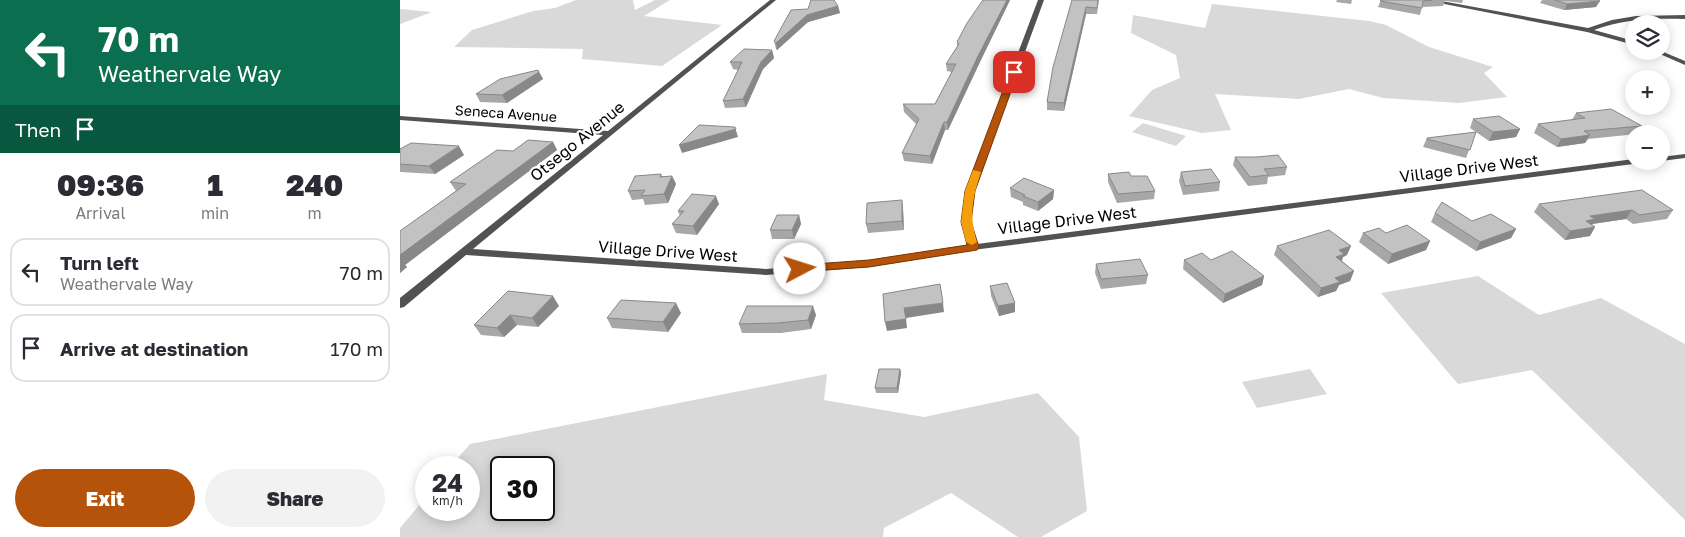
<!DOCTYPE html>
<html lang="en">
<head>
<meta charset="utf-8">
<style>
  body { margin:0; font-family:"Golos Text",sans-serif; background:#f2f2f3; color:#2b2b33; height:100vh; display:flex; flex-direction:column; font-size:19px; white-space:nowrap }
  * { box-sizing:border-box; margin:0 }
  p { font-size:16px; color:#7c7c81 }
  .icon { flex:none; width:28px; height:28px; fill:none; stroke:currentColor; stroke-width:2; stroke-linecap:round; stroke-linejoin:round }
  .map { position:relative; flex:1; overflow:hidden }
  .drawer { display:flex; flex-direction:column; background:#fff; width:400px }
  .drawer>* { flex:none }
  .guide { background:#0b6e4f; color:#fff; overflow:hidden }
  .fabs { position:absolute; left:1225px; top:15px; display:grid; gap:10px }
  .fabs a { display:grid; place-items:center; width:45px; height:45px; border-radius:50%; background:#fff; box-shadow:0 2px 12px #0003; font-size:25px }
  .speed { position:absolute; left:15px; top:456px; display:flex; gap:10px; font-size:25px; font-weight:700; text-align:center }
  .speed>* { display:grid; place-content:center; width:65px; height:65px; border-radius:50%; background:#fff; box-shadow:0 2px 12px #0003; line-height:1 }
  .speed small { font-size:12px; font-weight:400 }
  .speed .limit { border:2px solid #111; border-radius:8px; background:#fff; color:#111 }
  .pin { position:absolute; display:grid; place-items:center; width:42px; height:42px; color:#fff; margin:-21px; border-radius:10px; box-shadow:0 2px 8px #0006 }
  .me { position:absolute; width:55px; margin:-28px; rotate:85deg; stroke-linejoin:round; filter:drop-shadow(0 0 4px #0008) }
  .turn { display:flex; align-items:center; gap:18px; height:105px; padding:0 15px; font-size:22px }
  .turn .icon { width:65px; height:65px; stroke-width:2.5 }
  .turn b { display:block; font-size:35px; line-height:42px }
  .then { display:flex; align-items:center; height:48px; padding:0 15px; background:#0003; gap:10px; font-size:19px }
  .eta { display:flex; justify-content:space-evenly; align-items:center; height:85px; text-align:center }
  .eta b { font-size:30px; font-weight:800; line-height:35px }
  .cta { display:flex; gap:10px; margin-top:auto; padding:10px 15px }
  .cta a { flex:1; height:58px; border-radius:30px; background:#b45309; color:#fff; font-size:20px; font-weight:800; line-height:58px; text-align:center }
  .cta a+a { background:#f2f2f3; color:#2b2b33 }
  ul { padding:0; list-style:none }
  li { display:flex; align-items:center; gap:15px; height:68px; margin:0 10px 8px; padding:0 5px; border:2px solid #e1e1e2; border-radius:15px }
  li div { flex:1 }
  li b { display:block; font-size:19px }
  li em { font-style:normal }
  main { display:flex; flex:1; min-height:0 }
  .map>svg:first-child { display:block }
</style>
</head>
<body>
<main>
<section class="drawer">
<div class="guide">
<div class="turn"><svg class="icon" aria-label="left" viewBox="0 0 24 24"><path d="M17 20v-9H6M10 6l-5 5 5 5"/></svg><div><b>70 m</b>Weathervale Way</div></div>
<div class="then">Then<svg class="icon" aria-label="arrive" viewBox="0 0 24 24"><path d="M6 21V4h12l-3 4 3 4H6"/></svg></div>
</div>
<div class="eta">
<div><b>09:36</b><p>Arrival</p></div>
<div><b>1</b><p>min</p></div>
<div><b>240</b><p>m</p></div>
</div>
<ul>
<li><svg class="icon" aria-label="left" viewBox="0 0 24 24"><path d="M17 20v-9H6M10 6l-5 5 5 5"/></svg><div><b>Turn left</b><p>Weathervale Way</p></div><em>70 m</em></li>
<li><svg class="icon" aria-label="arrive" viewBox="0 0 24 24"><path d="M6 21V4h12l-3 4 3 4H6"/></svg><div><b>Arrive at destination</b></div><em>170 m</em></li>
</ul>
<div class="cta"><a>Exit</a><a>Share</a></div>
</section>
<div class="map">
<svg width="1285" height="537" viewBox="0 0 1285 537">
  <rect width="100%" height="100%" fill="#fff"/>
  <path fill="#d9d9d9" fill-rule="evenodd" d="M176,0H233L235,10L255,0H270L244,16L322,25L262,66L182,59L183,49L54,47L72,30L133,11L155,8Z
    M812,4L969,21L986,25L1029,47L1093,67L1084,73L1107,97L1059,103L983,98L949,89L899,99L815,94L831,130L802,133L729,116L752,90L780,78L776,55L731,33L733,15L805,28Z
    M0,9L32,12L0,24Z
    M743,123L786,136L776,146L732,132Z
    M1078,276L1139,315L1201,298L1285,344V520L1132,370L1058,384L981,293Z
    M910,369L927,394L857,408L842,382Z
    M427,374L424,400L524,417L638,393L679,437L687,511L641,537H618L551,493L484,528L483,537H0V528L26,497V510H69V468L50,467L70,444ZM101,468H144V510H101Z"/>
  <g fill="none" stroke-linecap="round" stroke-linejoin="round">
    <path fill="#525252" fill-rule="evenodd" d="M370,0H376L73,249L366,269L469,261L568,245L561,223L566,191L638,0H644L574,191L571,223L577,244L1234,159V161H1245L1241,163L573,250L469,267L366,275L66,255L4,307L0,308V298L203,135L0,120V116L208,131Z
      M1024,0H1036L1188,28L1212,20L1236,16L1285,15V19C1254,18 1223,19 1194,30L1234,41V45L1187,32Z
      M1253,51H1261L1285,61V65Z
      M1285,154V158L1261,161H1260L1261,157Z"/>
  </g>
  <path fill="#a7a7a7" d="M583,0H610L579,64L548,130H545L532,164L504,161L502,153L516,124L504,112L503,104H535L552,72L547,71L546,64L557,47V42Z
    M672,0H699L697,14H686L664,111L647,110V102Z
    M937,0H952L951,4L936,2Z
    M981,0H1063L1062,3L1045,1L1043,6L1022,7L1020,15L978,7Z
    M1142,0H1198L1196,7L1164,10L1140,3Z
    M438,6L440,13L408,22L377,50L376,49L374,41L408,9Z
    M372,50L374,58L363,69L346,107L325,108L323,101L338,70L333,69L330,62Z
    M138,70L143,79L107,103L80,102L76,94Z
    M1176,113L1242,126L1237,134L1188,139L1185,143L1157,147L1134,133L1138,124L1172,120Z
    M1073,119L1120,129L1116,137L1089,141L1076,132L1066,158L1023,147L1027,138L1076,132L1070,128Z
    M153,142L157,150L5,265L7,267L0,273V231L56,191L50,182L113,151Z
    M0,149L64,155L35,174L0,172Z
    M835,157L887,167L885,175L868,177L867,184L848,186L833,165Z
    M781,172L820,182L819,191L783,195L779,181Z
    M261,174L262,176H272L276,184L268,203L245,205L243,199L232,200L228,191Z
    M708,174L731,176L755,191L754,199L717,203L708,182Z
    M610,188L654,190L653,199L638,211L623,205V202L611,197Z
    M502,200L503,209L504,230L468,233L466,224Z
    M319,204L297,235L276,233L272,224L280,216L278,211Z
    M1139,204L1273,210L1267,219L1233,224L1226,219L1192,224L1195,227L1190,236L1165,240L1134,212Z
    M1035,213L1072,221L1116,229L1111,238L1076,251L1031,222Z
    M399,215L401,224L394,239H372L370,230Z
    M963,233H986L1030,241L1026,250L988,264L959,242Z
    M877,246L947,255L943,257L942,261L954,271L950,281L939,285L936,291L918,297L874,255Z
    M784,260H811L864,276L862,285L823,303L783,269Z
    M696,264L748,275L746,284L701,289L695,273Z
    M590,286L615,303V312L599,316L591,296Z
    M108,291L159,306L138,327L117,325L104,337L81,335L74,325Z
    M281,313L268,332L212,328L207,318Z
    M416,315L411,329L381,333H342L339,324Z
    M500,369L501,373L498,393H476L475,388Z"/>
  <path fill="#888" d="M607,0H610L579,64L548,130L547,122L578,56Z
    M1200,1L1196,7L1164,10L1167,4Z
    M438,6L440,13L408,22L377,50L376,43L407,15Z
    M686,7V14L664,111V103Z
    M372,50L374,58L363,69L346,107L343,99L361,62Z
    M139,72L143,79L107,103L102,95Z
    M544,122L545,130L532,164L530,156Z
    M335,127L338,137L282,153L279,145Z
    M1120,129L1116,137L1089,141L1093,132Z
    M1190,135L1185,143L1157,147L1161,139Z
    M153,142L157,150L5,265L7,267L0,273V255Z
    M59,146L64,155L35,174L29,166Z
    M272,176L276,184L268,203L264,194Z
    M654,190L653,199L638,211V202Z
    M316,196L319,204L297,235L293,226Z
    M502,200L503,209L504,230L502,221Z
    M1232,210L1226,219L1192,224L1189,228L1195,227L1190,236L1165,240L1170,231L1190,216Z
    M399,215L401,224L394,239L392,230Z
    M1116,229L1111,238L1076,251L1080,242Z
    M1030,241L1026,250L988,264L992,254Z
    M951,246L947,255L943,257L941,263L933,266L939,250Z
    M954,271L950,281L939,285L936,291L918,297L921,288L935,278Z
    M864,276L862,285L823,303L825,294Z
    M153,296L159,306L138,327L132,318Z
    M276,303L281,313L268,332L263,322Z
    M543,303L544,312L506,318L507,328L487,331L485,322L504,308Z
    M615,303V312L599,316L598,306Z
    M413,306L416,315L411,329L408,320Z
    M110,315L117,325L104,337L97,328Z
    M500,369L501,373L498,393L497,388Z"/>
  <path fill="#c2c2c2" stroke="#888" d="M411,0H434L438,6L407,15L376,43L374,41L391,10L408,9Z
    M583,0H607L578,56L547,122H544L530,156L502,153L519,119L503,104H535L556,64H546L559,44L557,42L567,23Z
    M672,0H698L697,8L686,7L664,103L647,102L653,67Z
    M981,0H1032L1023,1L1022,8L980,1Z
    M1155,0H1198L1200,1L1167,4Z
    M344,49L372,50L361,62L343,99L323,101L342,62H330Z
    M138,70L139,72L102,95L76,94L100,79Z
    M1211,109L1242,126L1184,131L1190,135L1161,139L1138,124L1185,118L1176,113Z
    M1099,116L1120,129L1093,132L1073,119Z
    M299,125L335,127L336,129L279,145Z
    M1076,132L1070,150L1027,139V138Z
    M128,140L153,142L0,255V231L66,184L50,182L97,150L113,151Z
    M11,143L59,146L29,166L0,164V149Z
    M878,155L887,167L864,169L869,175L850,177L835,157H856Z
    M811,169L820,182L785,186L781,172Z
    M729,172L731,176H747L755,191L718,194L708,174Z
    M261,174L260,177L272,176L264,194L241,196L245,190L228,191L235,176Z
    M624,178L654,190L638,202L623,196L625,195L610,188Z
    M1242,190L1273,210L1239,215L1232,210L1190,216L1195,219L1186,221L1195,227L1170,231L1139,204Z
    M292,194L316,196L293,226L272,224L284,211H278Z
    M502,200V221L466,224L467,203Z
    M1042,202L1072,221L1091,214L1116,229L1080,242L1035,213Z
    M377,215H399L392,230H370Z
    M1007,225L1030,241L992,254L963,233L979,228L986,233Z
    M929,230L951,246L939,250L944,254L936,257L954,271L935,278L940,282L921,288L877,246Z
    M832,251L864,276L825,294L784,260L802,253L811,260Z
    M740,259L748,275L701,279L696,264Z
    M607,283L615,303L598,306L590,286Z
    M540,284L543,303L504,308L506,319L485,322L483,294Z
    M108,291L153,296L132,318L110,315L97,328L74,325Z
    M221,300L276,303L263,322L207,318Z
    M347,306H413L408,320L378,323L339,324Z
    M479,369H500L497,388H475Z"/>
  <path fill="#b45309" stroke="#753606" d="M614,69L618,72L575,191L571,222L579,247L577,250L469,267L396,272V267L400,265L469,260L567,245L561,222L565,191L610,72Z"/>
  <path fill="#f59e0b" d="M573,170L581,172C572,199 569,215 577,242L572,245L566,242L561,222L565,191Z"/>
  <g text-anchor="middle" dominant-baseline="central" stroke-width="4.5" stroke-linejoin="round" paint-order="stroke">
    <g font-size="14" fill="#000" stroke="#fff">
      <text transform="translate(106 113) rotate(4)">Seneca Avenue</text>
    </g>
    <g font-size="16" fill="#000" stroke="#fff">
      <text transform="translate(177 141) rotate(-39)">Otsego Avenue</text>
      <text transform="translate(1069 168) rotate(-7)">Village Drive West</text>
      <text transform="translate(667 220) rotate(-7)">Village Drive West</text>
      <text transform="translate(268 251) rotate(4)">Village Drive West</text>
    </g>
  </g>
</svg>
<div class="fabs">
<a><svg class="icon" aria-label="layers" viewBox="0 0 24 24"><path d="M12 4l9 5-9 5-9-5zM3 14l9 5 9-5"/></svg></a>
<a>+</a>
<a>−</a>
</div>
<div class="speed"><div>24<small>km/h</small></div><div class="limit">30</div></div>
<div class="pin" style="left:614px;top:72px;background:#d93025"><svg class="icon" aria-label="arrive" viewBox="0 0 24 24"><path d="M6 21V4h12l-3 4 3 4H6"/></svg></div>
<svg class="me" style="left:400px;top:269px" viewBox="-20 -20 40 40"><circle r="19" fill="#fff"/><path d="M0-13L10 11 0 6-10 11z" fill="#b45309"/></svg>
</div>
</main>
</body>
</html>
